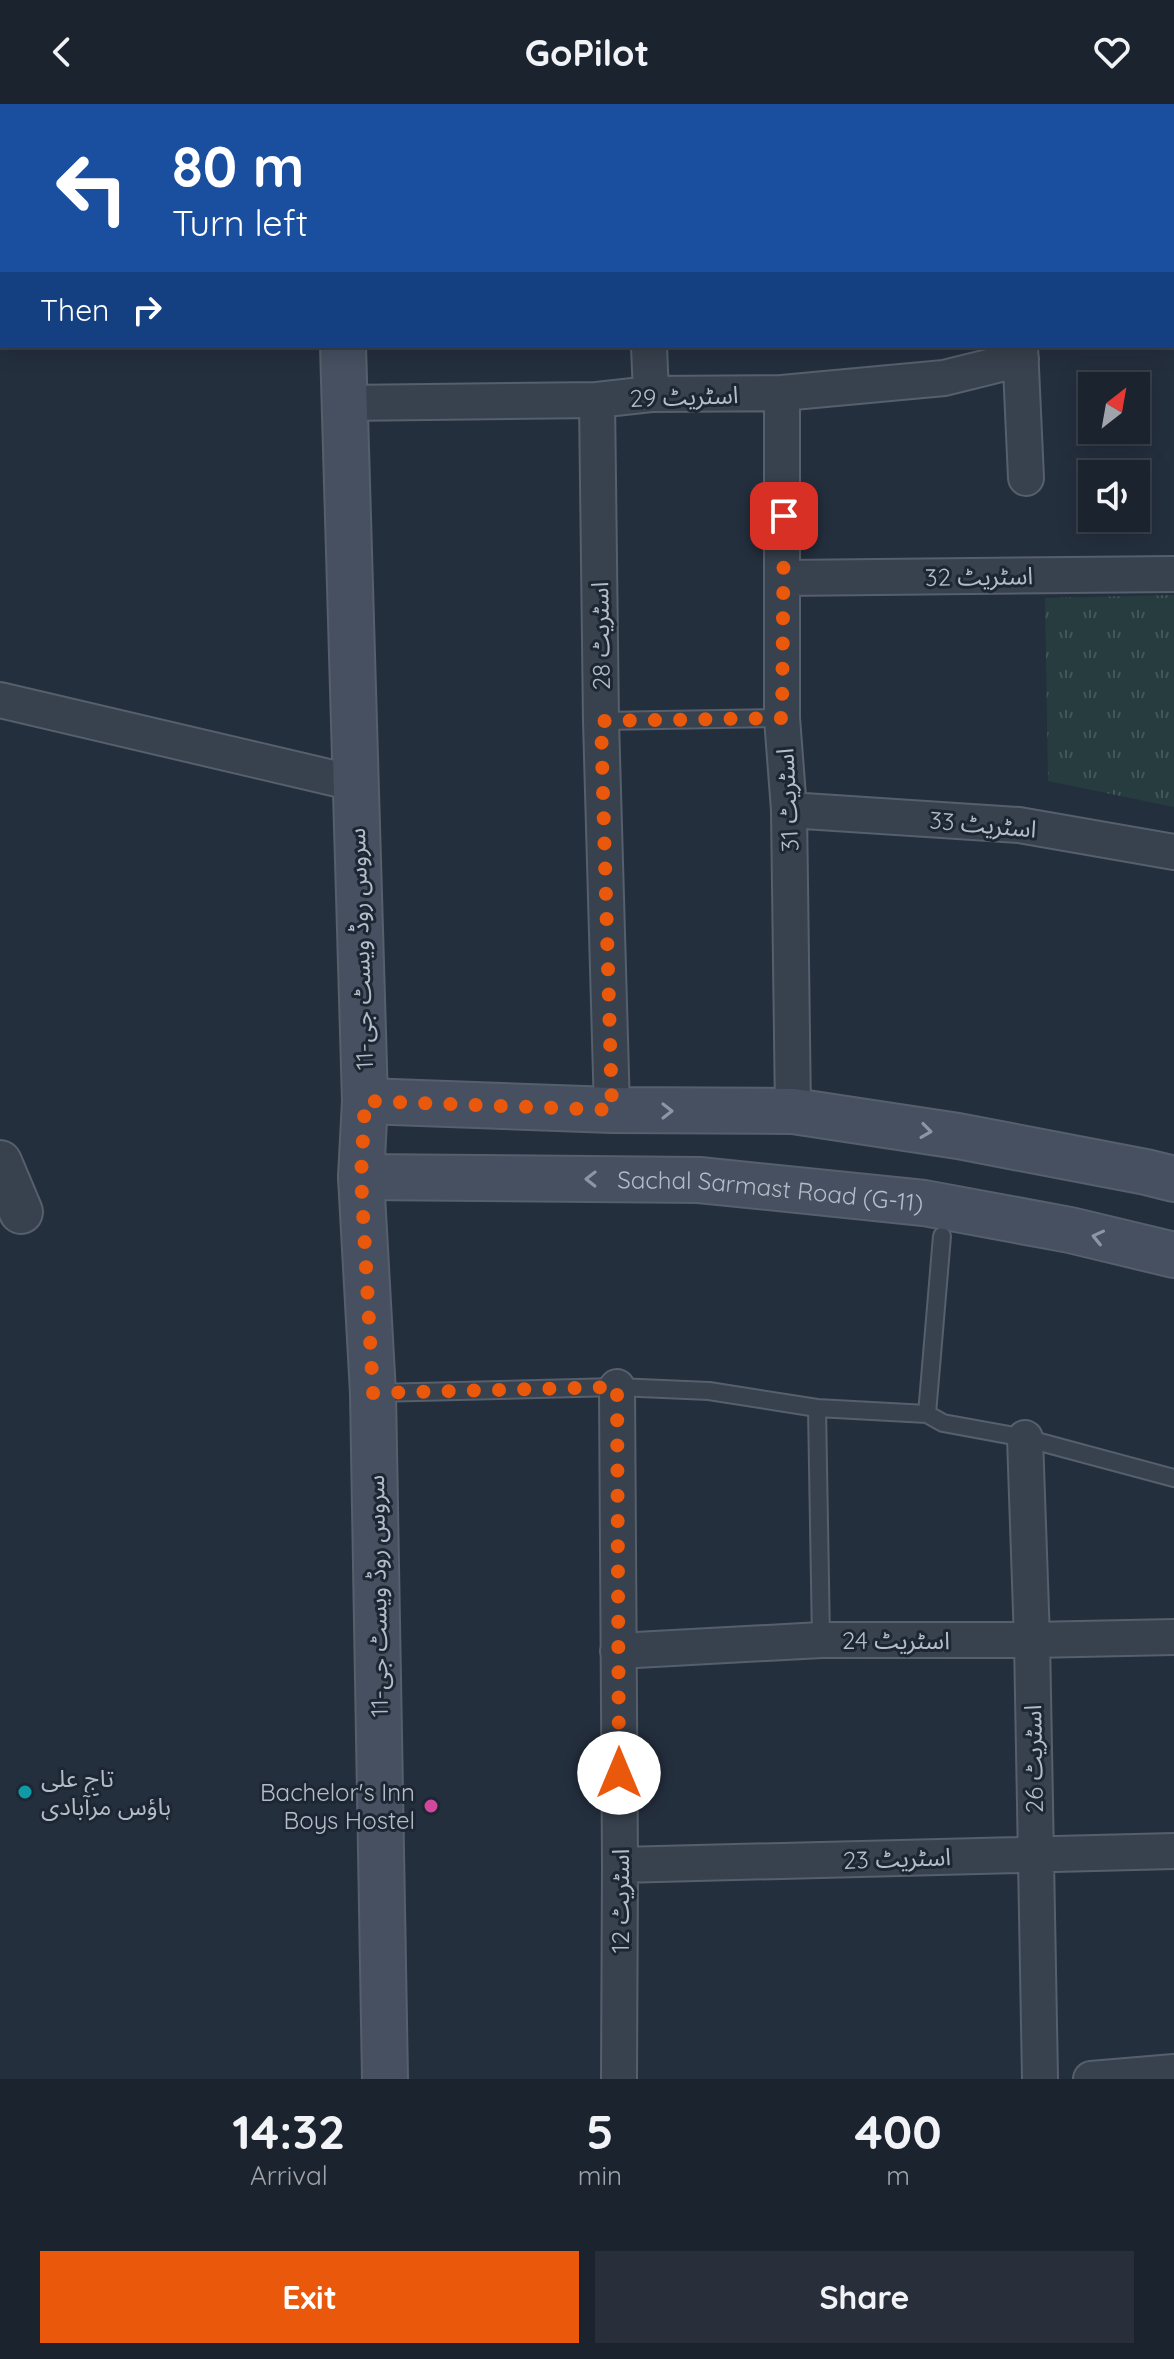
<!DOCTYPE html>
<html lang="en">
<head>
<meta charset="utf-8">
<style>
  body { margin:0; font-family:Quicksand,"Noto Sans Arabic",sans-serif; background:#282f3a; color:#f1f3f6; height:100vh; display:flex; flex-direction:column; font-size:30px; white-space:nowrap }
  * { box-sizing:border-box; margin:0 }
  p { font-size:26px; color:#a0a4aa }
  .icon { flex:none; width:44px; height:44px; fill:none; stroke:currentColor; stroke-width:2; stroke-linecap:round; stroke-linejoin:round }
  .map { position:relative; height:1975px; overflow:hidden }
  .panel { display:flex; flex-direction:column; background:#1b232e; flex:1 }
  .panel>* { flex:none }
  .top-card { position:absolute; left:0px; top:0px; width:1174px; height:244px; box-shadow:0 4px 20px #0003,0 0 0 2px #39404a; background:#1a4fa0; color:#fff; overflow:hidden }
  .needle { width:52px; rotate:31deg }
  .controls { position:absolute; left:1078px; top:268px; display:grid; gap:16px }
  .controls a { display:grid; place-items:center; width:72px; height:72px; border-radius:0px; background:#1b232e; box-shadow:0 4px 20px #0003,0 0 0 2px #39404a; font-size:40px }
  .pin { position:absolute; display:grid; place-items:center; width:68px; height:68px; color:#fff; margin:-34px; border-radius:16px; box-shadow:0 4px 12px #0006 }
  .me { position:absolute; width:88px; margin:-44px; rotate:0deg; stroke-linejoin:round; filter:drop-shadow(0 0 6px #0008) }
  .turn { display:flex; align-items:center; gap:28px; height:168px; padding:0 40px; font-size:36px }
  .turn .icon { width:104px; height:104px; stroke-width:2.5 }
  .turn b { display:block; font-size:56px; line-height:68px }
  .then { display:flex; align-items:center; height:76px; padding:0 40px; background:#0003; gap:16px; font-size:30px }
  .eta { display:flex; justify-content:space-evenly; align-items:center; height:136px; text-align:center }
  .eta b { font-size:48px; font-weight:700; line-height:56px }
  .primary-button { display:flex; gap:16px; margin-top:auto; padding:16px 40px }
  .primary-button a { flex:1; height:92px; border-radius:0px; background:#ea580c; color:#fff; font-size:32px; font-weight:700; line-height:92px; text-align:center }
  .primary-button a+a { background:#282f3a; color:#f1f3f6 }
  header { display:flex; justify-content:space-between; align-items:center; height:104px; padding:0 40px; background:#1b232e; font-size:36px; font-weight:700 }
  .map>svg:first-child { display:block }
</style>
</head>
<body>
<header><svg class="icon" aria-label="back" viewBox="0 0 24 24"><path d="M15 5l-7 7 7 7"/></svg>GoPilot<svg class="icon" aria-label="heart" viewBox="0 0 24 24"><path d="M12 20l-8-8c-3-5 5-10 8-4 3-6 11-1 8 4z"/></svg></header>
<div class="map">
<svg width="1174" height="1975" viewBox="0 0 1174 1975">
  <defs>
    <pattern id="park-tufts" width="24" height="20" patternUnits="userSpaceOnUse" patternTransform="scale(2)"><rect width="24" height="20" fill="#263c3f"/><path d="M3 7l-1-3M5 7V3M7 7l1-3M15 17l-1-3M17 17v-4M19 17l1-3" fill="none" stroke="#435659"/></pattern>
  </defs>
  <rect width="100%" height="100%" fill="#242f3e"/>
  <path fill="url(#park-tufts)" d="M1174,491V703L1048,677L1045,494Z"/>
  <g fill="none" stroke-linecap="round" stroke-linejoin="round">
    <defs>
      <path id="service" d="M601,617L782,614
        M375,1289L617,1283L709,1287L817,1304L927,1310L943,1319L1025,1334L1174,1374
        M817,1304L821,1536
        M927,1310L942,1132"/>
      <path id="minor" d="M640,0V2
        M1009,0V2
        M649,242L651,290
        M1020,242L1026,374
        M782,289V614L789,706L793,1007
        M597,296L601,617L612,1006
        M344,299L597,296L651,290L782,289L944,274L1021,255
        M784,474L1174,470
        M0,596L354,679
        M789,706L1019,721L1174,748
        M617,1283L620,1761L619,1975
        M1025,1334L1032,1536L1040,1975
        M618,1547L821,1536H1032L1174,1533
        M620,1761L1174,1747
        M1091,1975L1174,1968"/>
      <path id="tertiary" d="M0,1058L21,1108"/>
      <g id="secondary">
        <path d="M338,0L339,2"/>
        <path d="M343,242L365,997L361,1073L373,1289L385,1975"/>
        <path d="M365,997L612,1006L793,1007L958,1032L1146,1068L1174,1075"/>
        <path id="s1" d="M361,1073L699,1076L924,1099L1070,1126L1174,1151"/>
      </g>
    </defs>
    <use href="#service" stroke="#565f6c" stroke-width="20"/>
    <use href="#minor" stroke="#565f6c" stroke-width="38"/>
    <use href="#tertiary" stroke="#565f6c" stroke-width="46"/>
    <use href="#secondary" stroke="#565f6c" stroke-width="48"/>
    <use href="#service" stroke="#38414e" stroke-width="16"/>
    <use href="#minor" stroke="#38414e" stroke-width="34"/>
    <use href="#tertiary" stroke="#38414e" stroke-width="42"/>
    <use href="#secondary" stroke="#465061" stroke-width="44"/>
  </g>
  <defs><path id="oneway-chevron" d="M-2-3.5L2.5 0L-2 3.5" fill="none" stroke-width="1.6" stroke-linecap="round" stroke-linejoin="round" transform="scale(2)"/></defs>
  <g stroke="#8e96a5">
    <use href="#oneway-chevron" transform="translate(667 1007)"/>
    <use href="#oneway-chevron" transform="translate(926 1027) rotate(8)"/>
    <use href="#oneway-chevron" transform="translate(591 1075) rotate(-179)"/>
    <use href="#oneway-chevron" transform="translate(1098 1133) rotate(-167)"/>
  </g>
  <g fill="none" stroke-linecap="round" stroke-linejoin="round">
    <path stroke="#ea580c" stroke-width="14" stroke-dasharray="0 25.2" d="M619,1669L617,1283L373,1289L361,1073L365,997L612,1006L601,617L782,614L784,412"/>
  </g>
  <circle fill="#0f9aa8" stroke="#1d2633" stroke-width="3" cx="25" cy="1688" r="8"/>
  <circle fill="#d1479c" stroke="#1d2633" stroke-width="3" cx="431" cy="1702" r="8"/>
  <g text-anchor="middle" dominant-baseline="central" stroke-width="6" stroke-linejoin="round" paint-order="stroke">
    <g font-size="24" fill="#b4bcc9" stroke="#1d2633">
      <text transform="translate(684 292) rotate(-2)">اسٹریٹ 29</text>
      <text transform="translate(979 472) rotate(-1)">اسٹریٹ 32</text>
      <text transform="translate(600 532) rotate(-91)">اسٹریٹ 28</text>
      <text transform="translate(787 696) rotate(-93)">اسٹریٹ 31</text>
      <text transform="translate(983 720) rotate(5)">اسٹریٹ 33</text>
      <text transform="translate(360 845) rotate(-92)">سروس روڈ ویسٹ جی-11</text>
      <text stroke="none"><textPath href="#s1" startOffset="410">Sachal Sarmast Road (G-11)</textPath></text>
      <text transform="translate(377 1492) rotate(-91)">سروس روڈ ویسٹ جی-11</text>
      <text x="896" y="1536">اسٹریٹ 24</text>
      <text transform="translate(1033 1655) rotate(-91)">اسٹریٹ 26</text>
      <text transform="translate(897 1754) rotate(-2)">اسٹریٹ 23</text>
      <text transform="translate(620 1797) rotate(-90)">اسٹریٹ 12</text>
    </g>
    <g font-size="24" fill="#b4bcc9" stroke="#1d2633" text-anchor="start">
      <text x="41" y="1674">تاج علی<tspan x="41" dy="28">ہاؤس مرآبادی</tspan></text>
      <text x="415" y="1688" text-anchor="end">Bachelor's Inn<tspan x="415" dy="28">Boys Hostel</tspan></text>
    </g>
  </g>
</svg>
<div class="controls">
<a><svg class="needle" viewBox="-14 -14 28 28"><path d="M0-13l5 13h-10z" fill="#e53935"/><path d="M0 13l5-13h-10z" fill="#a0a4aa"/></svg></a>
<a><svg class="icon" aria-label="sound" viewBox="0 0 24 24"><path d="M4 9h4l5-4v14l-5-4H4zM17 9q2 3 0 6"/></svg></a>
</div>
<div class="pin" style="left:784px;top:412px;background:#d93025"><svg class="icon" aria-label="arrive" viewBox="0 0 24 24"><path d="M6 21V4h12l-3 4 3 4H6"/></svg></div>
<svg class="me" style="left:619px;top:1669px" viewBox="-20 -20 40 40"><circle r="19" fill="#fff"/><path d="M0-13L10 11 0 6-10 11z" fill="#ea580c"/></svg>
<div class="top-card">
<div class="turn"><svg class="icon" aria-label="left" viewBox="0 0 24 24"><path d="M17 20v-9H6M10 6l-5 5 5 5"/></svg><div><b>80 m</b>Turn left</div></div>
<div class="then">Then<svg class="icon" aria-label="right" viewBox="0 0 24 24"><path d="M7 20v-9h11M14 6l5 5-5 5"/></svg></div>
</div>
</div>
<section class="panel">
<div class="eta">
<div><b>14:32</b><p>Arrival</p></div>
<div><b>5</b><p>min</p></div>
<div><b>400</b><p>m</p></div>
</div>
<div class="primary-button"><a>Exit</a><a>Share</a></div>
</section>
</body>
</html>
